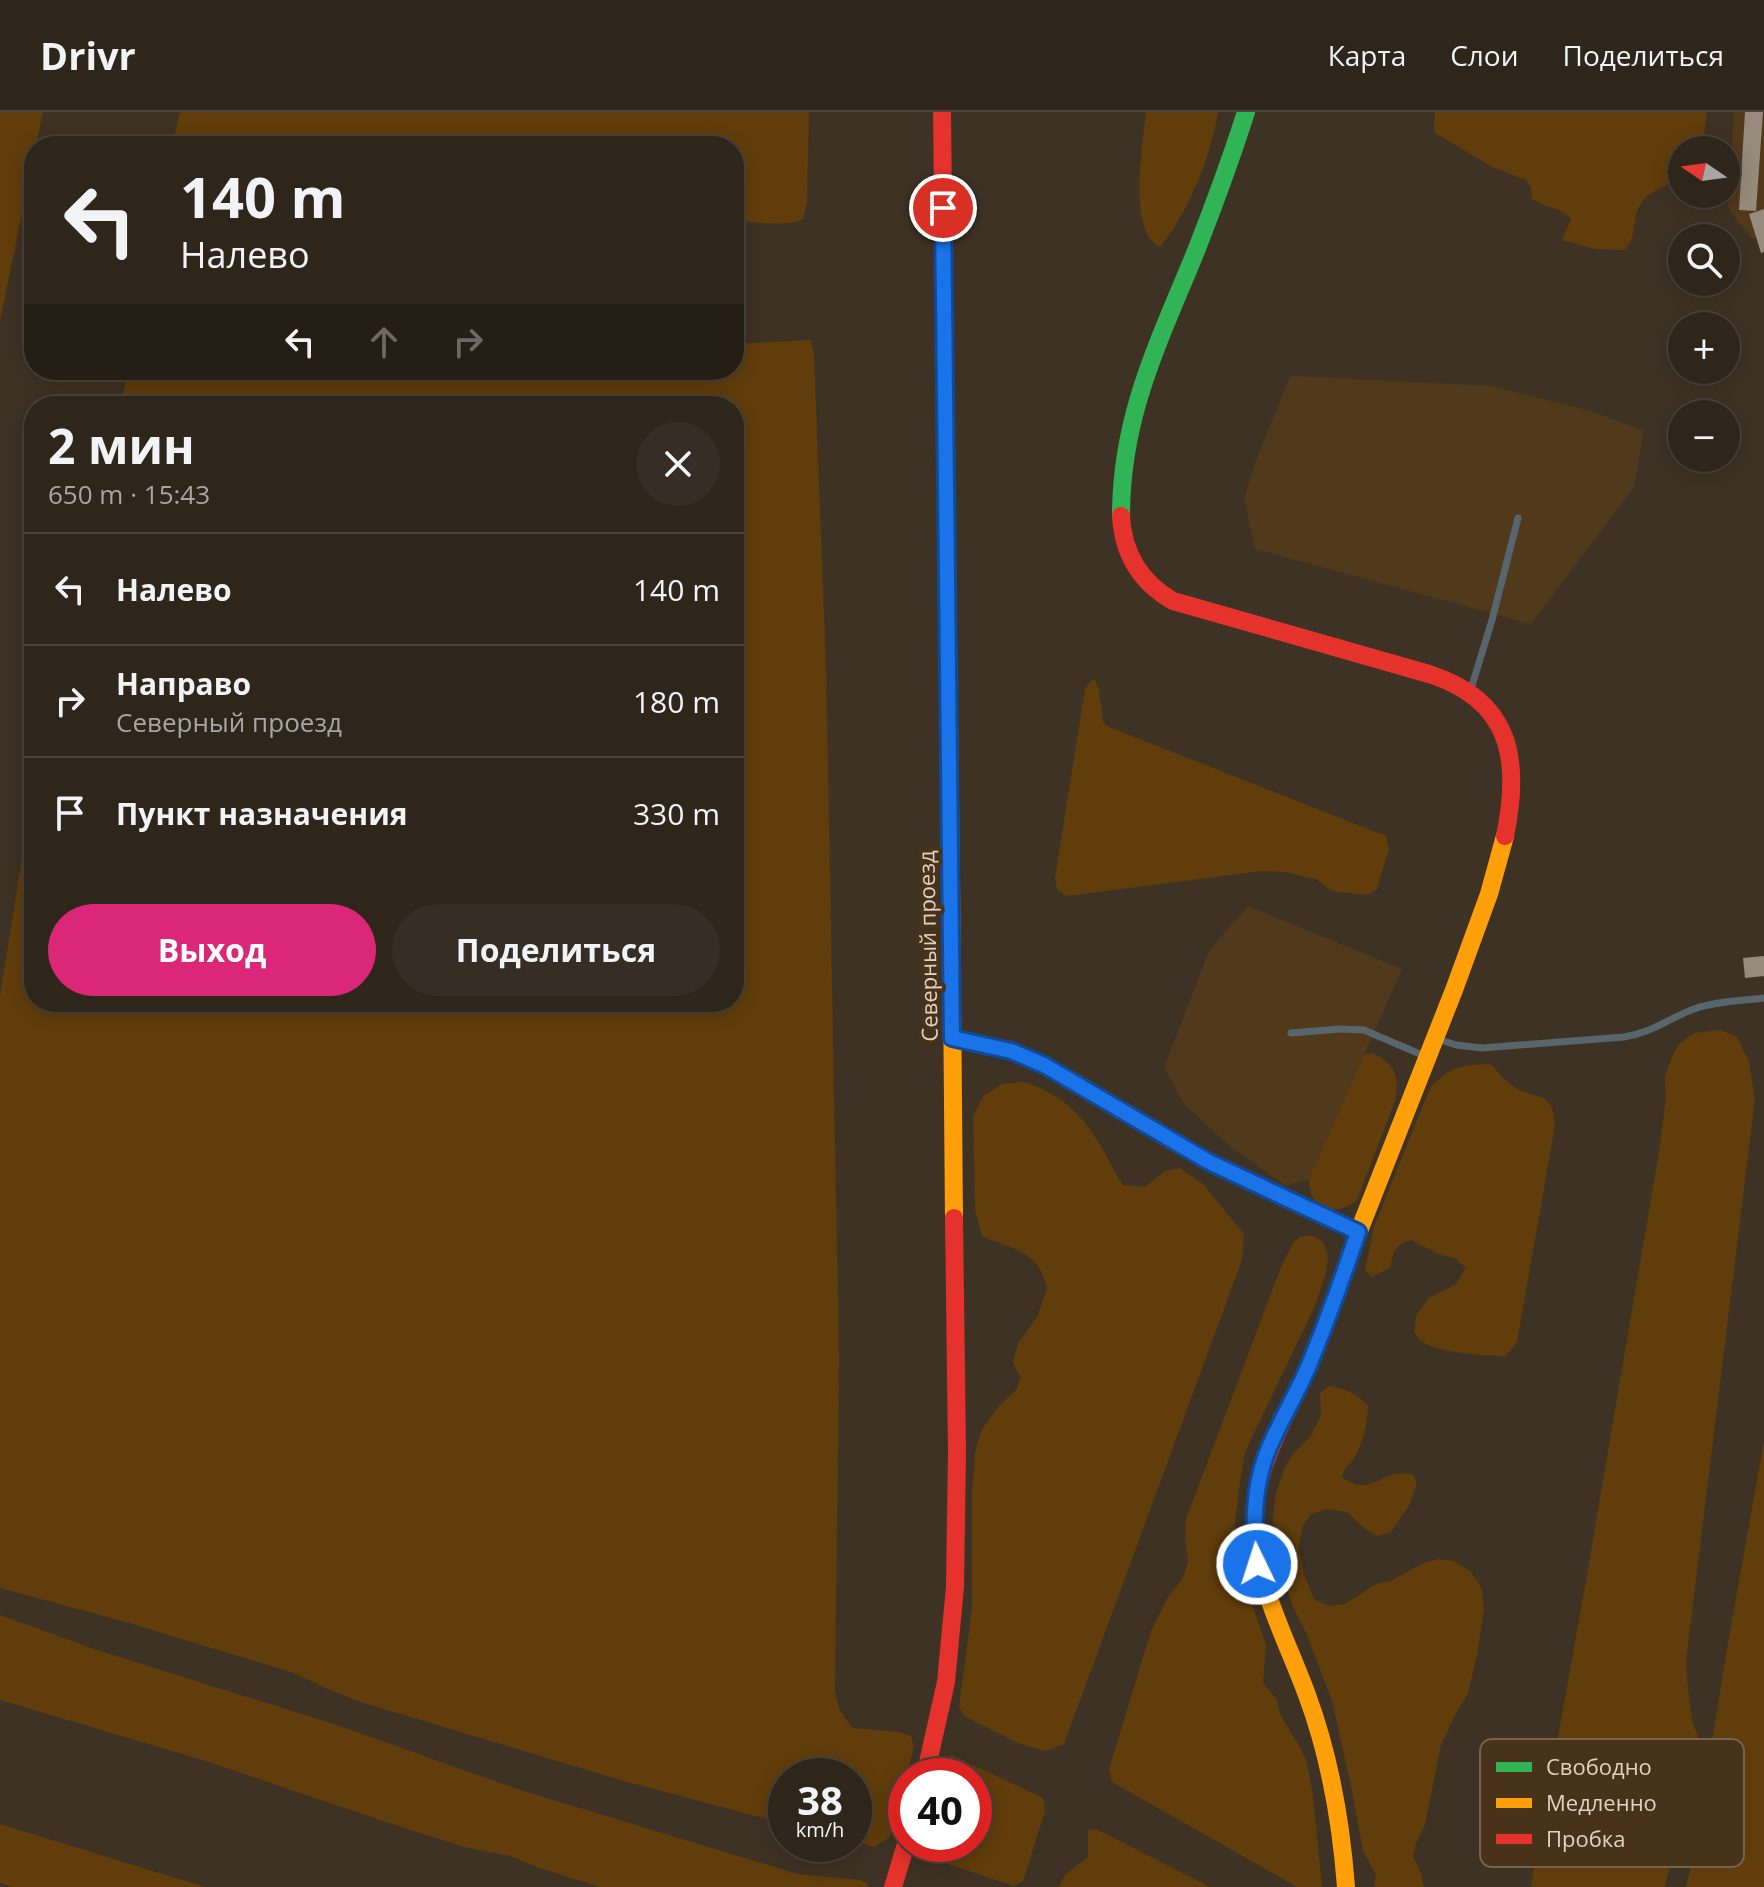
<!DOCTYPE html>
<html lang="ru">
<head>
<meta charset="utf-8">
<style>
  body { margin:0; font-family:"Open Sans",sans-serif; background:#362e24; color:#f1f3f6; height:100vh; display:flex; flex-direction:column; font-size:30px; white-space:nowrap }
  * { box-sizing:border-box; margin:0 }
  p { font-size:26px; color:#a7a5a3 }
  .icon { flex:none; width:44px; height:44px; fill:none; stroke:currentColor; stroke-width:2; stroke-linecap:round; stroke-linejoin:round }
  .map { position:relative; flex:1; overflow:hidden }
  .side { position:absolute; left:24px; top:284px; width:720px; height:616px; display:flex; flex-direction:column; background:#2e261b; border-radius:32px; box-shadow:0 4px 20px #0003,0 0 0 2px #49433a }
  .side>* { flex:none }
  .hud { position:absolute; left:24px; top:24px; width:720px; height:244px; border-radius:32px; box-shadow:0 4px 20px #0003,0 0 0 2px #49433a; background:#2e261b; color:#f1f3f6; overflow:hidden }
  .needle { width:52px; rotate:283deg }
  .fabs { position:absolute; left:1668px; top:24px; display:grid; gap:16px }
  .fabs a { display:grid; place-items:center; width:72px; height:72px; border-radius:50%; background:#2e261b; box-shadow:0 4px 20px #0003,0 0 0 2px #49433a; font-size:40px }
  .speed { position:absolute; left:768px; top:1646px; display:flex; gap:16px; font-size:40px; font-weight:700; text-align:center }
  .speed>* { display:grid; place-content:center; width:104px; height:104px; border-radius:50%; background:#2e261b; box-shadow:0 4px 20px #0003,0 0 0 2px #49433a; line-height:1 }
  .speed small { font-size:20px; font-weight:400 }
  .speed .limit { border:12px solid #d22; background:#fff; color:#111 }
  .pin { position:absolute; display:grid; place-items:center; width:68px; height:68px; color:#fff; margin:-34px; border:4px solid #fff; border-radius:50%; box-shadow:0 2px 8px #0007 }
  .me { position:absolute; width:88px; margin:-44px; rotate:356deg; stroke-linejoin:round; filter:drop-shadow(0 0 6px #0008) }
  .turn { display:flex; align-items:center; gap:28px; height:168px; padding:0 24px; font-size:36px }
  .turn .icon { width:104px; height:104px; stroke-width:2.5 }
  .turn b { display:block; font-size:56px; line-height:68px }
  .lanes { display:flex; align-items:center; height:76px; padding:0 24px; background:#0003; justify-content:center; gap:40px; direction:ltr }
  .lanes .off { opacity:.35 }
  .round { display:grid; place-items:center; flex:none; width:84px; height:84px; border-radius:42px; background:#362e24 }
  .overview { display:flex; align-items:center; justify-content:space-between; height:136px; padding:0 24px }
  h1 { font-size:48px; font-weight:700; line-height:60px }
  .button { display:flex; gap:16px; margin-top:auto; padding:16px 24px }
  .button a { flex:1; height:92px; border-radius:48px; background:#db2777; color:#fff; font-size:32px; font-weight:700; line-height:92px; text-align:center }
  .button a+a { background:#362e24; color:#f1f3f6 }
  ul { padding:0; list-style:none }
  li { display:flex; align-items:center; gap:24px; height:112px; padding:0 24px; border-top:2px solid #49433a }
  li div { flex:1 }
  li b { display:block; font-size:30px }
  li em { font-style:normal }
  header { display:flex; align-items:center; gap:48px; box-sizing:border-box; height:112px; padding:0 40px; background:#2e261b; border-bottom:2px solid #49433a }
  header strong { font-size:38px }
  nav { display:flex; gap:44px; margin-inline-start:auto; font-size:28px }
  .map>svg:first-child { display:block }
</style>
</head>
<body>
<header>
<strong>Drivr</strong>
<nav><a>Карта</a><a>Слои</a><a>Поделиться</a></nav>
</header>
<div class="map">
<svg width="1764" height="1775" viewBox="0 0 1764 1775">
  <rect width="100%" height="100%" fill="#3e3224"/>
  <path fill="#51391c" d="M1734,0H1764V124L1752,127L1728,96Z
    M1290,264L1491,274L1591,299L1644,319L1634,375L1531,512L1255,437L1244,386L1255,351Z
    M1248,794L1402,857L1309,1067L1286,1074L1228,1033L1184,992L1164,955L1209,839Z"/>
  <path fill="#613d0b" d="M0,0H43L36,34H34V43L0,209Z
    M180,0H809L807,90L803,107C787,115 752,111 734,107V34H172Z
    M1146,0H1218C1210,46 1190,98 1160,135C1127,120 1143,30 1146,0Z
    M1435,0H1707L1704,23L1695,38H1682V57C1678,62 1673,68 1668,72C1660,78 1648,80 1642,90C1631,105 1638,124 1625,138L1595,137L1562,128L1571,107C1561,95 1546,96 1532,87L1531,75L1526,68L1492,55L1437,22L1434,19Z
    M811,228L814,243L826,551L839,1245L835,1580L840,1599L853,1616L899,1620L911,1624L914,1635L890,1725L874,1735L854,1729V1664H786V1712L624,1669L361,1590L330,1578L294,1561L126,1510L0,1476V883L24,734L34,688V890H734V294H120L129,258H734V232Z
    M1094,566L1099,578L1103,610L1109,615L1386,724L1389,737L1377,777L1367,783L1332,779L1316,767L1284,760L1262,759L1067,784L1057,778L1055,766L1085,577Z
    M1720,918L1737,925L1749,950L1755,987L1686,1549C1687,1568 1689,1588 1692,1607C1694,1618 1701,1625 1698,1637C1696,1645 1692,1647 1686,1651L1682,1667L1675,1728L1665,1775H1531L1585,1474L1660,1034L1666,985L1665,964L1672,945L1679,932L1694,921Z
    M1373,941C1397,954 1399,964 1395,989L1357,1088C1336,1106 1308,1097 1309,1067L1364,943Z
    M1490,952C1497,959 1505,969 1513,974C1537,990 1553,976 1555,1014L1517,1230L1506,1244C1487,1244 1438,1241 1423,1230C1419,1228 1417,1224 1414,1220L1416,1203L1429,1186L1456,1172L1466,1156L1456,1147L1441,1143L1411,1128C1396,1133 1392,1139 1391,1155L1372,1165L1365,1158L1374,1115L1430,976C1452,953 1458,954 1490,952Z
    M1024,970C1061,982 1081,1001 1101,1034C1109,1047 1114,1060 1123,1073L1145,1075L1165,1059L1180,1056L1203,1072L1244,1122L1242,1148L1064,1632L1046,1639L1020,1632L964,1604L959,1595L972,1497V1380L975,1341L982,1317L1000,1293L1017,1277L1020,1265L1013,1250L1018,1231L1037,1205L1047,1176C1045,1170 1043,1163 1040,1157C1028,1137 1001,1133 982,1124L975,1098L973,1005L983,984L1002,972Z
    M1301,1124H1314L1323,1130L1328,1144L1326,1161L1315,1194L1253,1323L1244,1344L1239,1377L1235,1410L1238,1438L1242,1464L1266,1533L1263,1571L1277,1588L1280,1602L1301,1637L1307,1651L1313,1683L1322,1775H1297L1112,1670L1109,1657L1151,1519L1168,1485L1183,1466L1188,1450L1185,1426L1186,1407L1281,1155L1293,1131Z
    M1329,1274C1346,1277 1356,1281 1368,1294C1367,1311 1364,1329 1355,1345C1350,1354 1345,1353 1342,1365C1372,1388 1381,1354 1413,1363L1417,1371L1410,1392L1391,1420L1377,1424L1364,1416L1347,1400L1327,1397L1311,1402L1302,1415L1299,1437L1305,1465L1314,1487L1328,1494L1345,1492L1376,1472L1391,1469L1421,1452L1438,1447L1454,1449L1471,1460L1482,1477L1484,1498L1477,1543L1468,1581L1456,1601L1441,1633L1425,1712L1416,1731L1413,1744L1421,1762L1424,1775H1374L1376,1763L1363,1739L1351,1674L1332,1589L1306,1521L1293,1495L1281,1460L1275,1435L1273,1407L1276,1380L1285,1355L1293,1342L1311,1324L1321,1303L1320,1281Z
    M1764,1329V1775H1686L1693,1746L1730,1519Z
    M0,1503L97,1538L337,1613L520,1678L798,1762L860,1768L868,1772V1775H600L540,1756L510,1744L468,1736L392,1712L206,1649L0,1588Z
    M952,1643L1043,1686L1045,1699L1023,1769L1014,1774L933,1747L925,1740V1732H974V1664H943L947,1647Z
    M0,1712L205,1775H12L0,1771Z
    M1096,1717L1210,1775H1059L1065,1763L1088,1745V1718Z"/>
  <path fill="#978b7d" d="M1745,0H1763L1756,99L1739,98Z
    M1764,97V140L1761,141L1749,102Z
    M1764,844V864L1745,866L1743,846Z"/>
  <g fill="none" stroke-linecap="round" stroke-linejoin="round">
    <path stroke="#57656c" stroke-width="7" d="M1471,577L1492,508L1518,406
      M1291,921L1340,917L1364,918L1427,945
      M954,927L1011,939L1044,953L1209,1050L1356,1119
      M1438,927L1456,933L1482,936L1624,925C1652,921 1669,906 1694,897C1716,889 1742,889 1764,886"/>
    <path stroke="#30b455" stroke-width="18" d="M1121,404C1121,303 1159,230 1196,139C1214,93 1231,47 1246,0
      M947,448L951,764"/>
    <path stroke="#ff9f0a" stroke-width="18" d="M951,764L954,1106
      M1355,1129L1454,878L1489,782L1505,724
      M1255,1426C1261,1482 1288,1531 1307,1583C1330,1645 1341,1709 1346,1775"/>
    <path stroke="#e5322d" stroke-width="18" d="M942,0L947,448
      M1121,404C1123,441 1140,470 1173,489L1429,562C1511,588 1521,647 1505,724
      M1255,1426C1248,1361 1286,1308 1310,1251C1326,1211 1341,1170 1355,1129
      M925,1664L946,1570L955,1475L957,1340L954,1106
      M893,1775L906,1732"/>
  </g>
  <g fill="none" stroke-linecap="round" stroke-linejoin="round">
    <defs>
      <path id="route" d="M943,96L952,926L1011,939L1044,953L1209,1050L1358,1120C1343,1165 1327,1209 1309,1253C1296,1284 1278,1312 1266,1343C1253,1379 1253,1415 1257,1452"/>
    </defs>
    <use href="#route" stroke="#114b97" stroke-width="20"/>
    <use href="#route" stroke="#1a73e8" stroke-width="14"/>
  </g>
  <g text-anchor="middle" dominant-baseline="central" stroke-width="8" stroke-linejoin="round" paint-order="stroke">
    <g font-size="22" fill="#dfd2c4" stroke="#48331a">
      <text transform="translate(927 834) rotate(-91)">Северный проезд</text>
    </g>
  </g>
  <rect x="1480" y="1627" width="264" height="128" rx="12" fill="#48331a" stroke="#75634d" stroke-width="2"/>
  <rect x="1496" y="1650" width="36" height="10" fill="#30b455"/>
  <rect x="1496" y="1686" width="36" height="10" fill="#ff9f0a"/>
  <rect x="1496" y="1722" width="36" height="10" fill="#e5322d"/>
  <g font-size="22" fill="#dfd2c4">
    <text x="1546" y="1663">Свободно</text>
    <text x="1546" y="1699">Медленно</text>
    <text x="1546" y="1735">Пробка</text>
  </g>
</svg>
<div class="fabs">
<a><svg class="needle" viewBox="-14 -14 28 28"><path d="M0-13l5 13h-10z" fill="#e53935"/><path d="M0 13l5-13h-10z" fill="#a7a5a3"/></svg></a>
<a><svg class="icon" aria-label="search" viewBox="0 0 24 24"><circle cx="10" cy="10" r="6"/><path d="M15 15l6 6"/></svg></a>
<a>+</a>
<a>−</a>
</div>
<div class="speed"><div>38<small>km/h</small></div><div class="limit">40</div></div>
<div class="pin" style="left:943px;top:96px;background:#d93025"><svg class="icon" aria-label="arrive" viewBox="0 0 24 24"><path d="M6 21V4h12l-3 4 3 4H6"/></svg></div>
<svg class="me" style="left:1257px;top:1452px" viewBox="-20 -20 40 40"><circle r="17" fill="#1a73e8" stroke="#fff" stroke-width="3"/><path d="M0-11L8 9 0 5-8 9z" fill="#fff"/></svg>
<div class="hud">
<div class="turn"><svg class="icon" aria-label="left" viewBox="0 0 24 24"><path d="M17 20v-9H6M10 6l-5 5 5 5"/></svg><div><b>140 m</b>Налево</div></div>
<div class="lanes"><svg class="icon" aria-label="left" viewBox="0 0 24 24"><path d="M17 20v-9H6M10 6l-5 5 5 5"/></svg><svg class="icon off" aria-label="ahead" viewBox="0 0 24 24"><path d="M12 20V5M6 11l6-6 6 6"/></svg><svg class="icon off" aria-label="right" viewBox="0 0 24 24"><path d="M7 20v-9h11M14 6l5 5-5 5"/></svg></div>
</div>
<section class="side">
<div class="overview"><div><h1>2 мин</h1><p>650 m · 15:43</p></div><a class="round"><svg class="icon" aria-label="close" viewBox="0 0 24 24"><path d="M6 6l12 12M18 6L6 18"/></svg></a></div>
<ul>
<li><svg class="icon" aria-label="left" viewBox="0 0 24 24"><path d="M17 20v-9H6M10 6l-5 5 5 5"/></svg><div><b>Налево</b></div><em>140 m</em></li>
<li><svg class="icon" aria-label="right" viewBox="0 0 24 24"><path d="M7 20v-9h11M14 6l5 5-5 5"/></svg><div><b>Направо</b><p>Северный проезд</p></div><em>180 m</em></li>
<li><svg class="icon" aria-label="arrive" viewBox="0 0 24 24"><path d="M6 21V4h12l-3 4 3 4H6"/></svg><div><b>Пункт назначения</b></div><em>330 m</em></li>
</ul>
<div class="button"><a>Выход</a><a>Поделиться</a></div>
</section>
</div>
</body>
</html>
